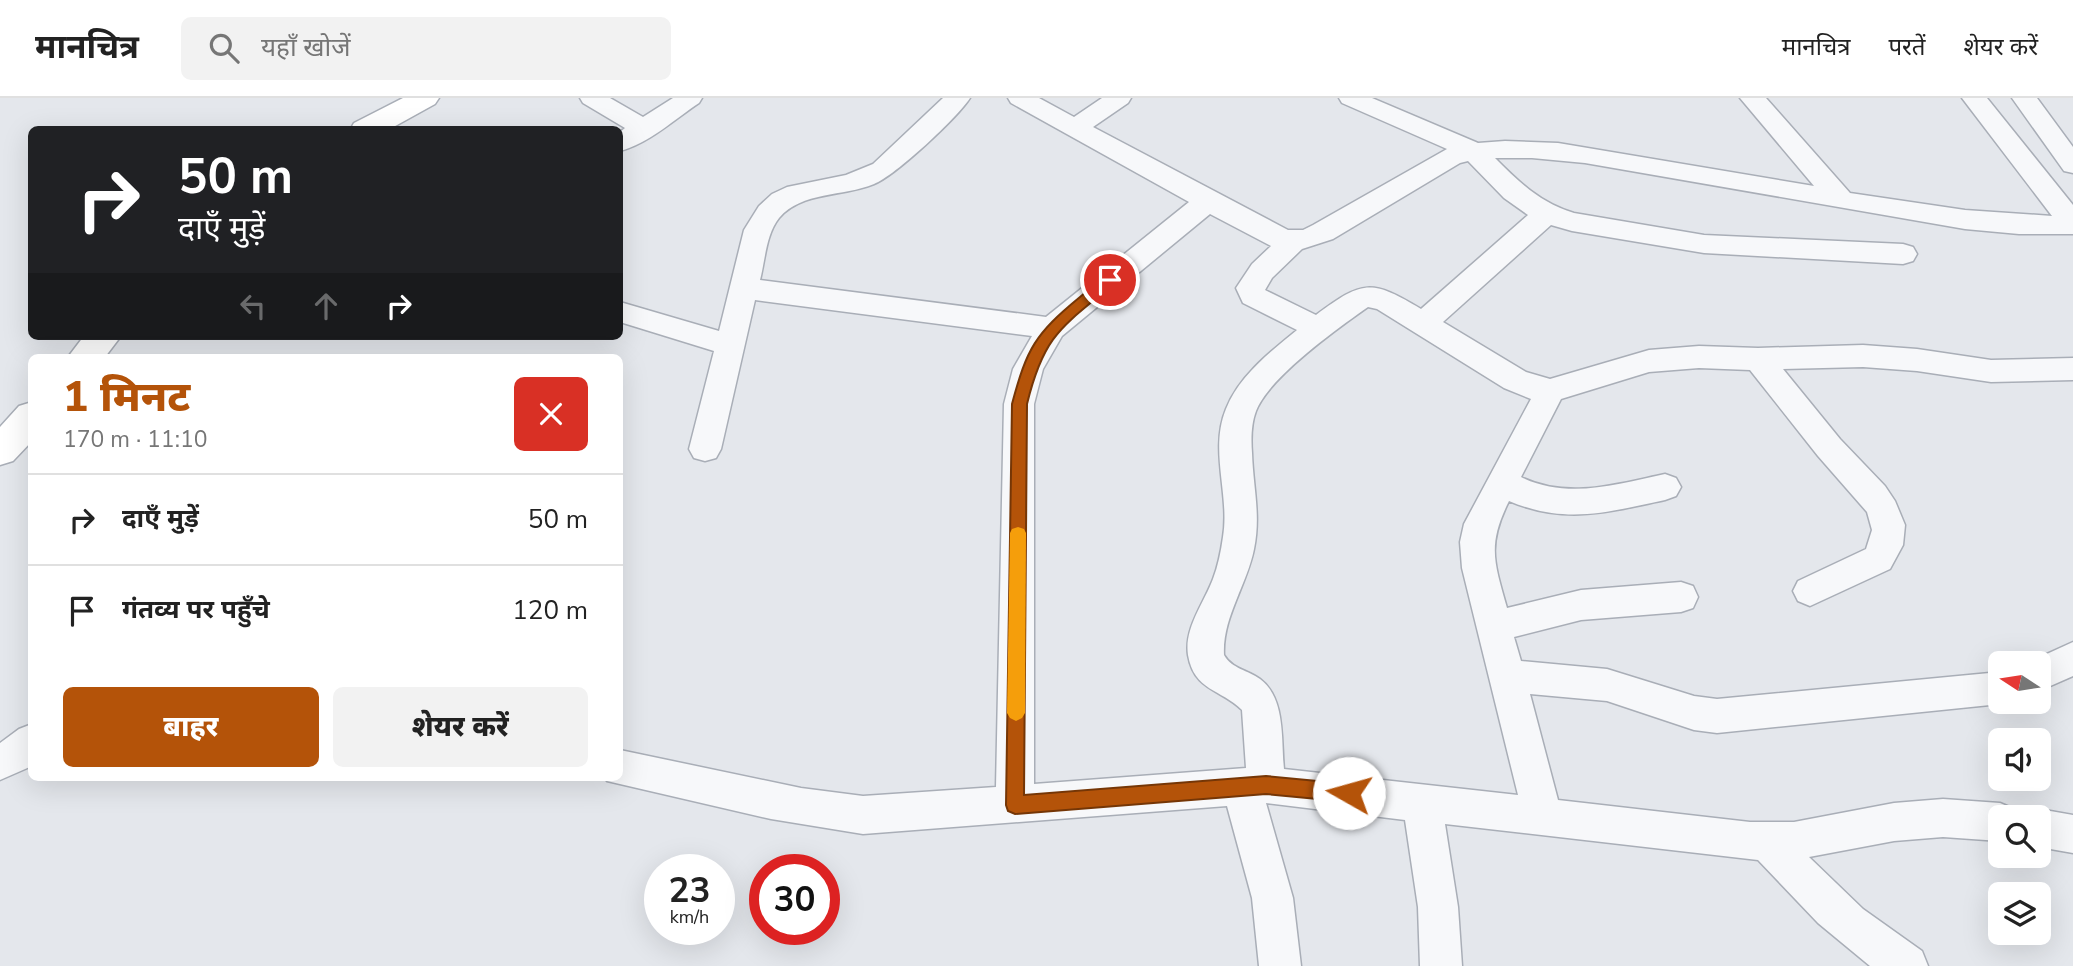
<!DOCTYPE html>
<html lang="hi">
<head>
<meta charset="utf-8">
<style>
  body { margin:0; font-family:"Nunito Sans","Noto Sans Devanagari",sans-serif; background:#f2f2f2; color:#222; height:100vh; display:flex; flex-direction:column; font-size:26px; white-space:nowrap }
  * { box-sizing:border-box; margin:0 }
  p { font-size:23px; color:#767676 }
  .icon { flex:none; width:38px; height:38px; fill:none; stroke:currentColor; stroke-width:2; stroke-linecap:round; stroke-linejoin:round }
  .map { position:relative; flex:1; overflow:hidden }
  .sheet { position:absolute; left:28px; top:256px; width:595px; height:427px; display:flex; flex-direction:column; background:#fff; border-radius:10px; box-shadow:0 7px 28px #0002 }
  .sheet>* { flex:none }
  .banner { position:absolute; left:28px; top:28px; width:595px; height:214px; border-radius:10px; box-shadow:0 7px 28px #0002; background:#202124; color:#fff; overflow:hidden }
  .needle { width:46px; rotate:282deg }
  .fabs { position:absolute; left:1988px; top:553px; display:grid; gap:14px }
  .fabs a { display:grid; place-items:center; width:63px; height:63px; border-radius:10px; background:#fff; box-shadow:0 7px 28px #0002; font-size:35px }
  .speed { position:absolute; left:644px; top:756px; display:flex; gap:14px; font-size:35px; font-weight:700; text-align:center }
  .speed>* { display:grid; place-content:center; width:91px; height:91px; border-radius:50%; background:#fff; box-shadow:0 7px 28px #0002; line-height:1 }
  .speed small { font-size:18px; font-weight:400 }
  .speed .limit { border:10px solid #d22; background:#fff; color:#111 }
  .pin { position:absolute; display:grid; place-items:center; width:60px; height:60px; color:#fff; margin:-30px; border:4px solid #fff; border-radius:50%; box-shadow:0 2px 7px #0007 }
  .me { position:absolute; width:77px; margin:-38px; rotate:277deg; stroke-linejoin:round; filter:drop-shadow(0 0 5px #0008) }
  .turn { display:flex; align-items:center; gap:24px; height:147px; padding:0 35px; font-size:32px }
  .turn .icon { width:91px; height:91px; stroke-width:2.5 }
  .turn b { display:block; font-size:49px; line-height:60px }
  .lanes { display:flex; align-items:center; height:66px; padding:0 35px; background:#0003; justify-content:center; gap:35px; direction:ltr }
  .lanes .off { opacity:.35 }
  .round { display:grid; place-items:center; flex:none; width:74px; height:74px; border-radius:10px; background:#f2f2f2 }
  .overview { display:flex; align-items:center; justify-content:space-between; height:119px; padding:0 35px }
  h1 { font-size:42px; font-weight:800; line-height:52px; color:#b45309 }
  .button { display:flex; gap:14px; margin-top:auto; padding:14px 35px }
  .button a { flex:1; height:80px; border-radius:10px; background:#b45309; color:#fff; font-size:28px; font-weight:800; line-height:80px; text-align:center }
  .button a+a { background:#f2f2f2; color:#222 }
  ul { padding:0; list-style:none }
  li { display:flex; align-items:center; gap:21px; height:91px; padding:0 35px; border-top:2px solid #e0e0e0 }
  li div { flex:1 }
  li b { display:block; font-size:26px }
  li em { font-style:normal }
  header { display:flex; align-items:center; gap:42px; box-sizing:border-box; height:98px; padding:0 35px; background:#fff; border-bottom:2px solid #e0e0e0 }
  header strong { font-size:33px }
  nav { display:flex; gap:38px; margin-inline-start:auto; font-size:24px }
  .search { width:490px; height:63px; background:#f2f2f2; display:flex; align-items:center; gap:18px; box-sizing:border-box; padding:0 24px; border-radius:10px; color:#767676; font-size:26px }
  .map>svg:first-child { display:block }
</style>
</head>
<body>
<header>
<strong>मानचित्र</strong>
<div class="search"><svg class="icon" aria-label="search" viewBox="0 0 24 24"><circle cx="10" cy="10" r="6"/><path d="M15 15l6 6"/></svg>यहाँ खोजें</div>
<nav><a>मानचित्र</a><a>परतें</a><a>शेयर करें</a></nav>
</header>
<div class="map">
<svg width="2073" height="868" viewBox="0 0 2073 868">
  <rect width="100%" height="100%" fill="#e4e7ec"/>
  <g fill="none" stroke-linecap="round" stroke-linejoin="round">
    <defs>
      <path id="street" d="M580,0H610L643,19L673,0H702L699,5C675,21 648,46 620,53V34L625,30L583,5Z
        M943,0H970C958,19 895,78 874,86C843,99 802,93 779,120C766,136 765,163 760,182L1046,219L1189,104L1011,5L1008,0H1039L1074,19L1102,0H1131L1128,5L1093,29L1288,132H1303L1313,127L1447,51L1342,5L1339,0H1372L1478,45L1505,43L1558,45L1814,88L1740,0H1766L1850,95L1965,112L2052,118L1962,0H1987L2073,107V136H2019L1965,131L1585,65L1532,60H1495C1519,84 1540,105 1574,115L1704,137L1903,146L1913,149L1917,156L1913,163L1903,166L1704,155L1572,133L1551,127L1443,224L1526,274L1550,281L1649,252L1699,248L1758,250L1863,247L1917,251L1991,262L2073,260V282L1991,284L1917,273L1863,269L1783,271L1840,341L1885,388L1895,403L1905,427L1903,447L1890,471L1810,508L1798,503L1793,493L1798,483L1866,451L1872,432L1867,414L1818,358L1750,272L1699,270L1649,274L1561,301L1521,379C1568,402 1617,386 1665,376L1676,380L1681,389L1676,398L1665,402C1608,414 1566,427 1509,403C1487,447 1494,464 1507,510L1581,492L1681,484L1693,488L1698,499L1693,510L1681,514L1581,522L1514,539L1521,563L1607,571L1694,598L1717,601L2000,574V604H2007L2000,606L1717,635L1694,632L1607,603L1530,596L1558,702L1750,724H1794L1894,705L1943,701L2000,705L2014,711L2017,719H2000V743L1943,739L1894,743L1809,759L1863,811L1922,853L1928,868H1870L1818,825L1758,762L1445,726L1458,809L1462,868H1420L1418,809L1405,722L1266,705L1293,800L1301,868H1259L1252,800L1227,708L863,736L771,721L607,683L605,679H620V652L801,690L863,698L996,689L1004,306L1013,271L1032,238L755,202L721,351L716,360L705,363L694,360L689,351L714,253L620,224V204L719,233L744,132L759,108L772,96L787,89L846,77L873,66ZM1468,63L1504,100L1528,117L1421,211C1371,181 1363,182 1316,217L1265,192L1272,180L1302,151L1333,141L1460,65ZM1210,116L1271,148L1252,166L1236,190L1243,205L1297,232C1270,254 1239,278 1226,311C1209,352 1230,397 1223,439C1221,453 1218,468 1213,481C1204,505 1184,530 1188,557C1194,593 1221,591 1242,612L1246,670L1034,686V306L1043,271L1062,238ZM1368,209L1377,211L1504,290L1531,301L1464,426L1460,444L1462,470L1518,697L1284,671C1281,643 1286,600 1260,581C1248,572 1232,571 1224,557C1222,520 1247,487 1254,451C1261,417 1253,389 1252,355C1251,342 1251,326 1256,313C1269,279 1338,230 1368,209Z
        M2012,0H2037L2073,49V75L2064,73Z
        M2073,544V578L2039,593V565H2027Z
        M32,626V668L0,682V645L19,631Z
        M2039,711L2073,717V755L2039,749V719H2024Z"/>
      <path id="secondary" d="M403,0H439L435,6L388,32H350L354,25Z
        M84,238H121L105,259H68Z
        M32,304V343L13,363L0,367V329L19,308Z"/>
    </defs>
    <use href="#street" stroke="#a9aeb7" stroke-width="3"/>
    <use href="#secondary" stroke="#a9aeb7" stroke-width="3"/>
    <use href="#street" fill="#f7f8fa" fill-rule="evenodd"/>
    <use href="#secondary" fill="#fff" fill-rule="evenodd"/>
  </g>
  <path fill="#b45309" stroke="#753606" stroke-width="2" d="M1110,177L1117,182L1115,185C1062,229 1044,236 1027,306L1024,697L1266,678L1349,686L1356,689L1359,695L1356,701L1349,704L1266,696L1015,716L1008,713L1006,707L1012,306C1027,250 1035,236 1080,199C1089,192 1099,181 1110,177Z"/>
  <path fill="#f59e0b" d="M1018,429L1024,431L1026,435L1025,615L1022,620L1016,623L1010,620L1007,615L1010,435L1012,431Z"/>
</svg>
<div class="fabs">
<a><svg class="needle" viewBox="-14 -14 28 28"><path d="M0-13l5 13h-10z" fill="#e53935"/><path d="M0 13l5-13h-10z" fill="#767676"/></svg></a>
<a><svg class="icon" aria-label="sound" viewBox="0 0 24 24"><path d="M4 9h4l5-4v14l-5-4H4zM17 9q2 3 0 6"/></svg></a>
<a><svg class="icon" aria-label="search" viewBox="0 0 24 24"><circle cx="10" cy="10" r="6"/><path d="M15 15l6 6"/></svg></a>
<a><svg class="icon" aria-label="layers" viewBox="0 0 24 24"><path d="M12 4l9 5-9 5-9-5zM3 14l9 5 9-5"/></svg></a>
</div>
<div class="speed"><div>23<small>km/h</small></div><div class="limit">30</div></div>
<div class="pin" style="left:1110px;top:182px;background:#d93025"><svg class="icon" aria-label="arrive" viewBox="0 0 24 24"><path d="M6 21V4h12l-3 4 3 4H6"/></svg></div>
<svg class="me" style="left:1349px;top:695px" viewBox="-20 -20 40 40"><circle r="19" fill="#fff"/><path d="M0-13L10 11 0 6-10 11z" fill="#b45309"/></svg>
<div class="banner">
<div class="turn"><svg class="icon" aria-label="right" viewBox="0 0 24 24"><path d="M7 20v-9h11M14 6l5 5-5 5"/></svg><div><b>50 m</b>दाएँ मुड़ें</div></div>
<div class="lanes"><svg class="icon off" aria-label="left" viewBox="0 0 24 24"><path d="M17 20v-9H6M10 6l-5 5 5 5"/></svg><svg class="icon off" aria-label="ahead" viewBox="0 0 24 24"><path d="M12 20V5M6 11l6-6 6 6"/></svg><svg class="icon" aria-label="right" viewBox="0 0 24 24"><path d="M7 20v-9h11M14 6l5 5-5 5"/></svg></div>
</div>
<section class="sheet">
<div class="overview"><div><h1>1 मिनट</h1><p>170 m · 11:10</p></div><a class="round" style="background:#d93025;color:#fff"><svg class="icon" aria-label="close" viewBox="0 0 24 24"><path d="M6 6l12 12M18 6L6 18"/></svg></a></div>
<ul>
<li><svg class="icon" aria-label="right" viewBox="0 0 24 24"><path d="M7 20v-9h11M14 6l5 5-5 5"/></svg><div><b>दाएँ मुड़ें</b></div><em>50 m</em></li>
<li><svg class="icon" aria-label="arrive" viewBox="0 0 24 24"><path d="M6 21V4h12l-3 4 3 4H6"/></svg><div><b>गंतव्य पर पहुँचे</b></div><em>120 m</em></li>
</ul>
<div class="button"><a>बाहर</a><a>शेयर करें</a></div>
</section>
</div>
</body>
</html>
